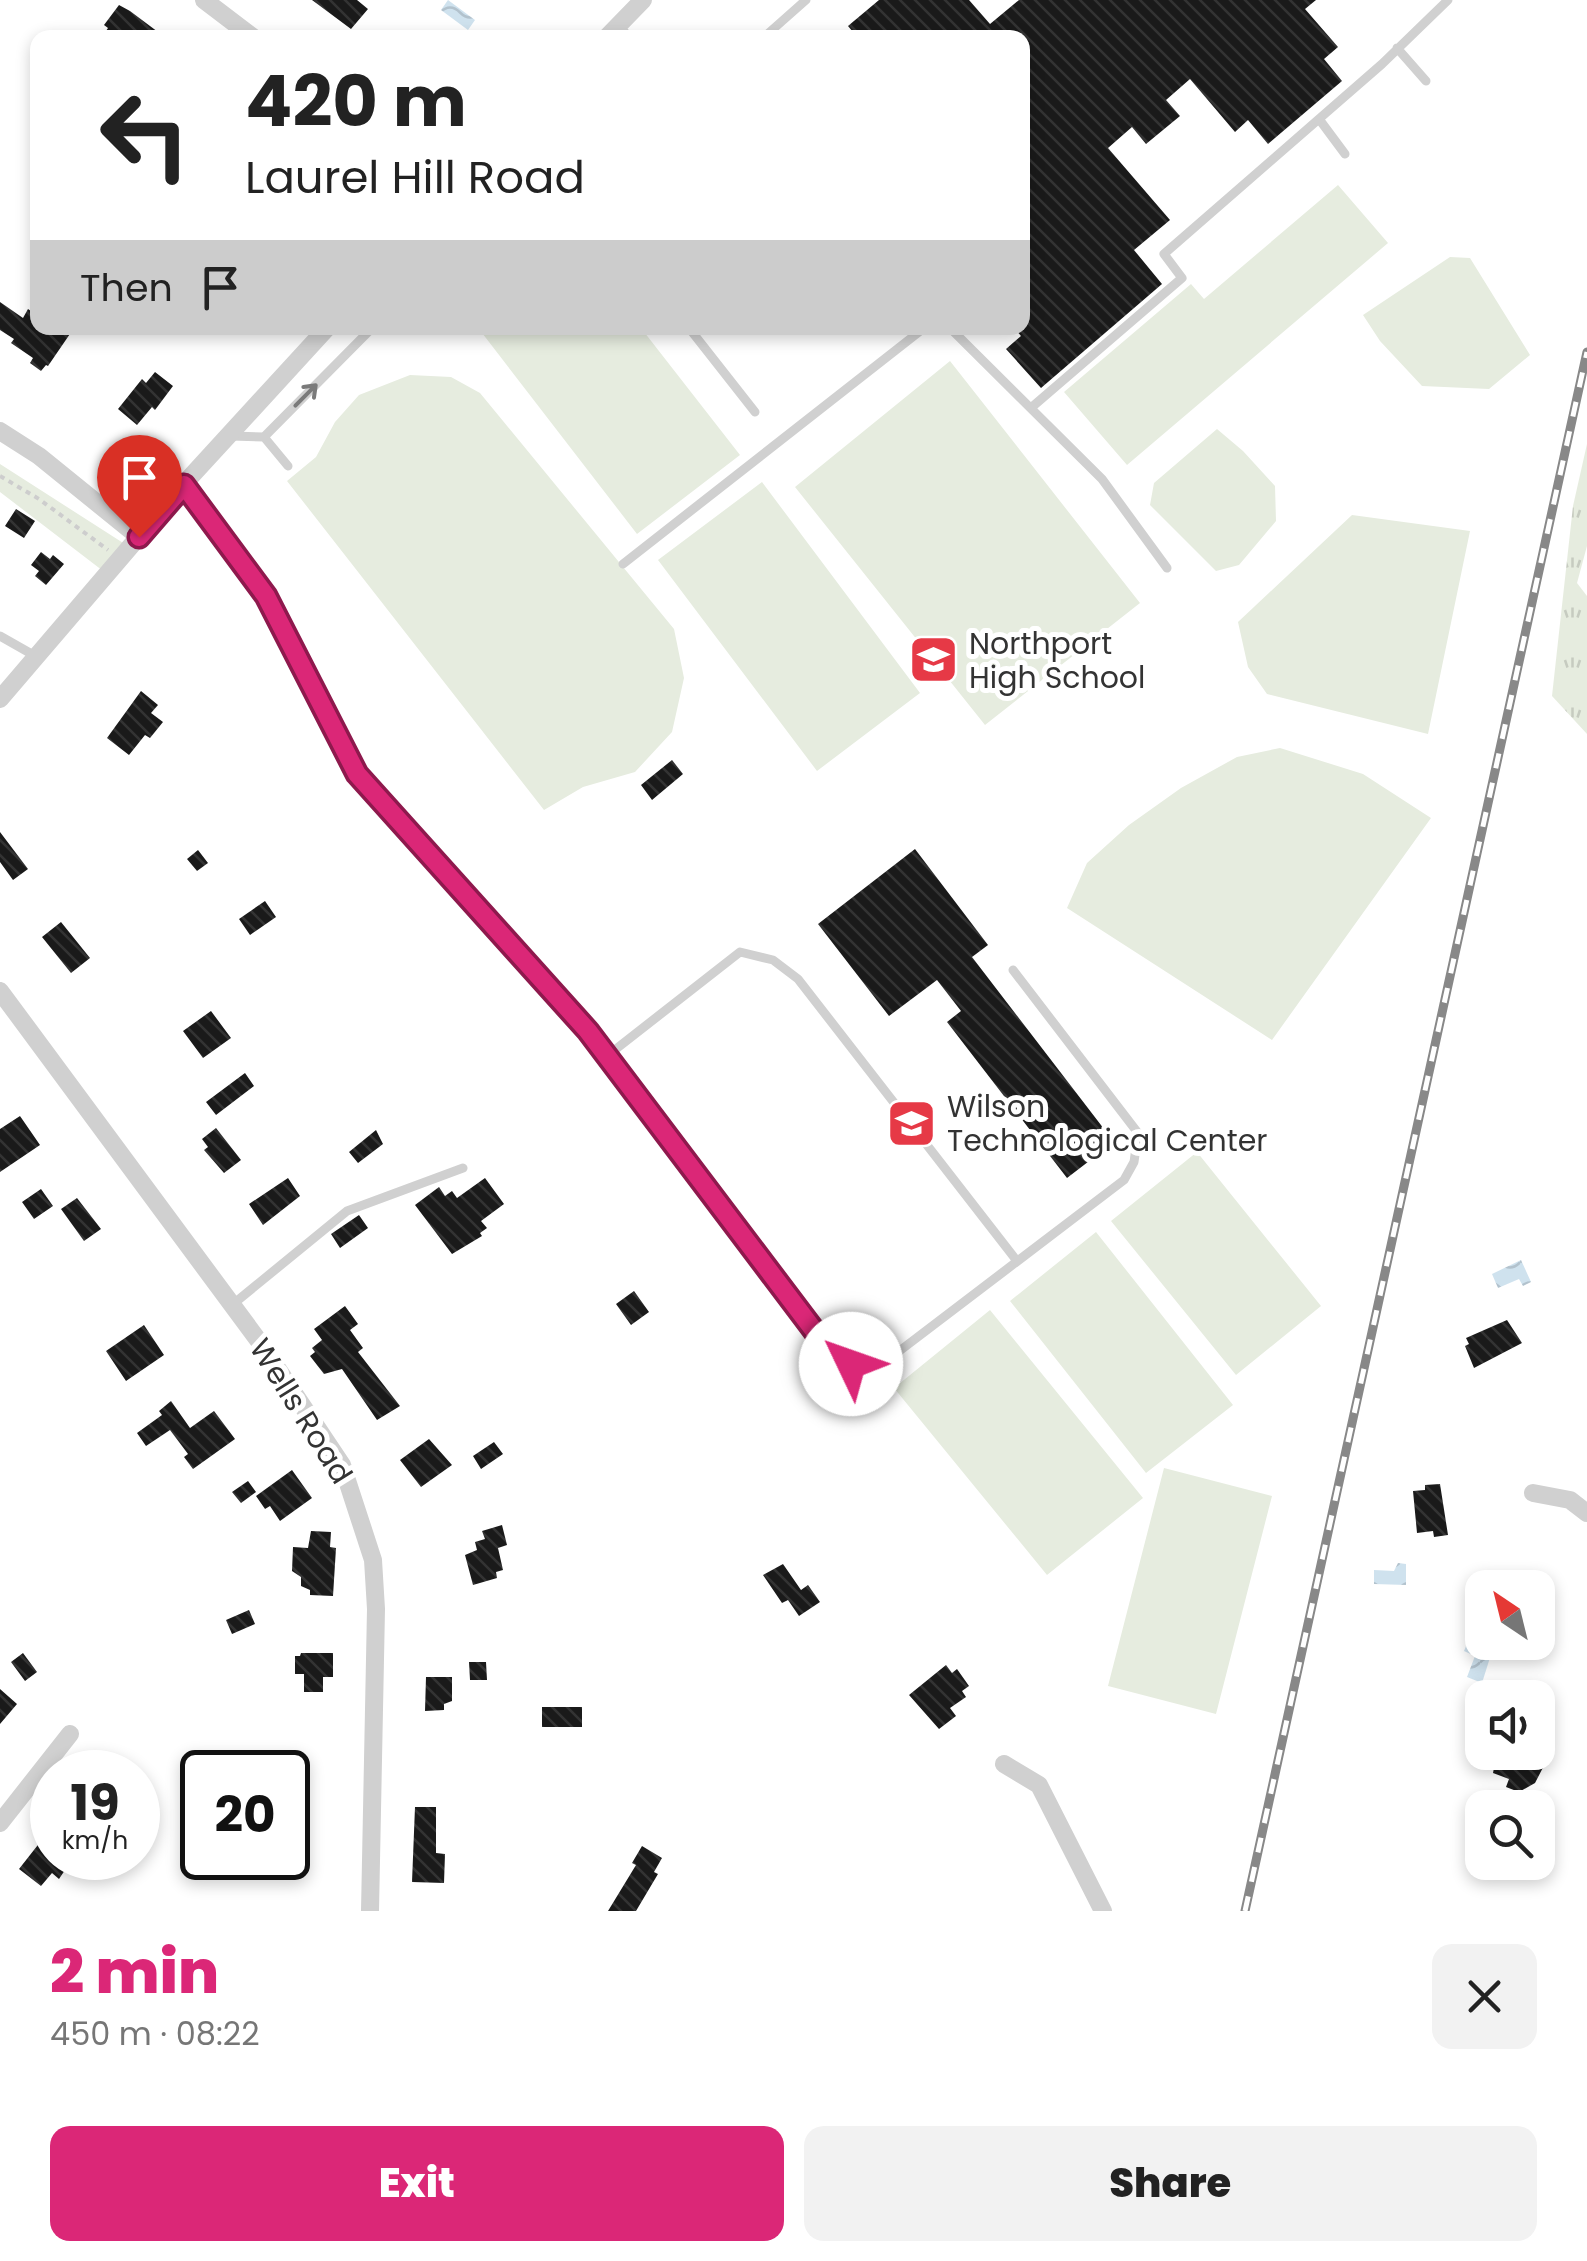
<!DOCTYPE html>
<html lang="en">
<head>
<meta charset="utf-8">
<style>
  body { margin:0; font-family:Poppins,sans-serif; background:#f2f2f2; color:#222; height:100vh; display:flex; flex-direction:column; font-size:38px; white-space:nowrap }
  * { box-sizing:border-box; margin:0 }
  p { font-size:32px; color:#767676 }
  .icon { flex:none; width:55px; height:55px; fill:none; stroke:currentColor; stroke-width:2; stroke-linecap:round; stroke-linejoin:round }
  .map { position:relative; height:1911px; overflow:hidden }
  .sheet { display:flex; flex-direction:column; background:#fff; flex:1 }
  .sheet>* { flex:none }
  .top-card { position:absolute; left:30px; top:30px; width:1000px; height:305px; border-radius:20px; box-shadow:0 5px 15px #0003; background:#fff; color:#222; overflow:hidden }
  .needle { width:65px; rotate:325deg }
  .tools { position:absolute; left:1465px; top:1570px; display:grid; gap:20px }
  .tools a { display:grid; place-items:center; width:90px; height:90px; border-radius:20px; background:#fff; box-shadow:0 5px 15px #0003; font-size:50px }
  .speed { position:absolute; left:30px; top:1750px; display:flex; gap:20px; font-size:50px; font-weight:700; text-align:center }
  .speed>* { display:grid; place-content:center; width:130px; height:130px; border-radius:50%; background:#fff; box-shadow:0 5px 15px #0003; line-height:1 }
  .speed small { font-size:25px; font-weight:400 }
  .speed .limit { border:5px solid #111; border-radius:15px; background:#fff; color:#111 }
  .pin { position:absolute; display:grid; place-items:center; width:85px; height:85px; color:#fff; margin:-102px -42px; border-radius:50% 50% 50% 0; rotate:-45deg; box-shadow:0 0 10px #0007 }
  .pin .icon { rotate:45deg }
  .me { position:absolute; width:110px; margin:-55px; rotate:312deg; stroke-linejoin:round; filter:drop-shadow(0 0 8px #0008) }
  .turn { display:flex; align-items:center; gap:35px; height:210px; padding:0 50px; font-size:45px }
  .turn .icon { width:130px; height:130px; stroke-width:2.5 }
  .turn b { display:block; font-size:70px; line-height:85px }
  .then { display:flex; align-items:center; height:95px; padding:0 50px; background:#0003; gap:20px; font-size:38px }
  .round { display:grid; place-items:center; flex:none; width:105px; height:105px; border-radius:20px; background:#f2f2f2 }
  .overview { display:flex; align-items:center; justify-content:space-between; height:170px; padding:0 50px }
  h1 { font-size:60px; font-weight:800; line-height:75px; color:#db2777 }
  .button { display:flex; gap:20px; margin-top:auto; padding:20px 50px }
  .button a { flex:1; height:115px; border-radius:20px; background:#db2777; color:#fff; font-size:40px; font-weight:800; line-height:115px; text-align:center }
  .button a+a { background:#f2f2f2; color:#222 }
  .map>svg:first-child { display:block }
</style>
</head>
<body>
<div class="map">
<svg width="1587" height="1911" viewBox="0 0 1587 1911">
  <defs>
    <pattern id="grass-tufts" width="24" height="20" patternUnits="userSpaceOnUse" patternTransform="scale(2.5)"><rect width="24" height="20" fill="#e6ecdf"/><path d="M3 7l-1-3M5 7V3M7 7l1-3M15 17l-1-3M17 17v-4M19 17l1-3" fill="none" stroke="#c6cbc0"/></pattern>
    <pattern id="water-waves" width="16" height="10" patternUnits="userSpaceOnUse" patternTransform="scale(2.5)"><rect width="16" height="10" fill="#cfe2ee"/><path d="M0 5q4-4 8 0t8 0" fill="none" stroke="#b2c2cd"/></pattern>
    <pattern id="building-back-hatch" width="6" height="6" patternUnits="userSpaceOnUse" patternTransform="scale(2.5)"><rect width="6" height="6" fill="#1a1a1a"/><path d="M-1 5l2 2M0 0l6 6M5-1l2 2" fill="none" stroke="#333"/></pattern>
  </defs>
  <rect width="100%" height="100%" fill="#fff"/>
  <path fill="url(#grass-tufts)" d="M1587,444V546L1577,583L1587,596V734L1552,696L1573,506Z"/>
  <path fill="#e6ecdf" d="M1338,185L1388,243L1127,465L1064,392L1191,284L1204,299Z
    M1450,257L1470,258L1530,355L1489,389L1422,386L1380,341L1363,315Z
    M641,328L740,455L637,534L479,329Z
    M950,361L1140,603L985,725L795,487Z
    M410,375L451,377L480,393L674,629L684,678L672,732L635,772L583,787L544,810L287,481L316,457L335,422L359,395Z
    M1217,429L1243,451L1275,486L1276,521L1239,565L1216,571L1150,505L1154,483Z
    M0,464L131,548L107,574L0,492Z
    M762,482L920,693L817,771L658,560Z
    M1352,515L1470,531L1428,734L1267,694L1248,667L1238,622Z
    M1280,748L1363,774L1431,818L1272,1040L1067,908L1087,863L1129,825L1181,788L1237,757Z
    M1197,1152L1321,1306L1236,1375L1111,1221Z
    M1096,1232L1233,1405L1146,1473L1010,1301Z
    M990,1310L1143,1498L1047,1575L894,1388Z
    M1164,1468L1272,1496L1216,1714L1108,1686Z"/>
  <path fill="url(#water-waves)" d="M448,0L475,20L468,30L441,10Z
    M1521,1260L1531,1282L1523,1286L1519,1279L1498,1288L1492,1274Z
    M1398,1563L1406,1564V1585L1374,1584V1570L1394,1571Z
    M1469,1639L1493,1648L1482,1683L1467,1677L1475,1656L1464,1651Z"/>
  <path fill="url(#building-back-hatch)" d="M312,0H357L368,9L351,29Z
    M879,0H969L990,24L1019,0H1316L1305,9L1338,47L1324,59L1342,81L1268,144L1248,120L1235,132L1190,79L1166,100L1180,116L1146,144L1132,127L1108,148L1170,220L1134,250L1162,284L1041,388L1006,349L1021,336L1014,328H1022V38H858L848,26Z
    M119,5L130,11L166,38H101L108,28L104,25Z
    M0,302L23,318L28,309L38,316V328H74L48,366L46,365L41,371L30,363L33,358L11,343L14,339L0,330Z
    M155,372L173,386L155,410L152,407L137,425L118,409L142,379L146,383Z
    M16,509L35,521L24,538L5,526Z
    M41,552L50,559L53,555L64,564L46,585L35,576L39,571L31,565Z
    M141,691L158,705L151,713L163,722L150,738L145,735L129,755L107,738Z
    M672,760L683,774L652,800L641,785Z
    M0,832L28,869L13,880L0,862Z
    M915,849L988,945L972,957L1114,1142L1067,1178L947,1022L961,1011L937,980L889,1016L818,924Z
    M198,850L208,863L197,871L187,859Z
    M265,901L276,917L250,935L239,919Z
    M61,922L90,958L71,973L42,937Z
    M211,1011L231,1038L203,1058L183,1031Z
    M245,1073L254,1086L216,1115L206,1102Z
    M20,1116L40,1145L0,1172V1129Z
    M216,1128L241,1160L224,1173L204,1150L208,1147L202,1139Z
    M376,1130L383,1144L358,1163L349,1152Z
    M288,1178L300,1196L263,1225L249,1204Z
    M485,1178L504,1204L481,1221L487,1228L480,1233L482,1236L452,1254L415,1205L439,1187L445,1196L452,1191L457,1198Z
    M41,1189L53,1206L34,1219L22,1202Z
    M77,1198L101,1229L84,1241L61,1209Z
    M359,1215L368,1228L340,1248L331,1234Z
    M634,1291L649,1312L631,1325L616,1304Z
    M345,1306L358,1324L350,1330L363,1348L358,1352L400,1406L377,1420L342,1369L324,1374L310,1356L315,1352L312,1348L322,1340L314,1329Z
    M1507,1320L1522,1343L1474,1368L1465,1346L1469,1344L1466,1338Z
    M144,1325L164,1355L126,1381L106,1351Z
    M171,1401L190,1428L214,1411L235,1439L193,1469L184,1457L188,1454L170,1430L146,1446L137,1433L162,1415L159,1411Z
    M429,1439L452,1465L421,1487L400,1460Z
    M494,1442L503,1454L481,1469L473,1456Z
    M292,1470L312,1498L280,1521L270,1506L265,1509L256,1496Z
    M248,1481L256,1492L241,1503L232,1492Z
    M1440,1484L1448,1535L1434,1537L1433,1531L1417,1533L1413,1491L1425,1490V1485Z
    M502,1525L507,1545L498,1548L503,1570L496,1572L497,1578L473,1585L465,1555L477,1550L475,1542L485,1539L482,1531Z
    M311,1531L331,1532L330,1547L336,1548L333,1596L310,1595V1590L301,1586V1577L292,1571L293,1547L308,1548Z
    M783,1564L801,1590L808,1585L820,1602L799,1616L788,1600L782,1603L763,1575Z
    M249,1610L255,1624L232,1634L226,1620Z
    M23,1653L37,1672L25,1681L11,1662Z
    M301,1653H333V1677H323V1692H304V1674H295V1656H300Z
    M469,1662H486L487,1680H470Z
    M946,1665L952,1673L957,1669L969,1686L962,1691L966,1697L950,1708L956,1716L939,1729L909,1695Z
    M426,1677H452V1701L444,1704V1710L425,1711Z
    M0,1689L17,1704L0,1724Z
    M542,1707H582V1727H542Z
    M1497,1752H1551L1535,1783L1519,1792L1506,1787L1509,1779L1493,1773Z
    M415,1807H436V1853L445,1854L444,1883L412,1882Z
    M52,1827V1858H73L59,1879L52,1873L41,1886L19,1869Z
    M642,1846L662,1858L654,1872L658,1874L636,1911H608L636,1865L632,1863Z"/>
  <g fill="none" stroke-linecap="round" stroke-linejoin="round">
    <path stroke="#cdcdcd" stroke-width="4" stroke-dasharray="5 5" stroke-linecap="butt" d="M0,476L39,499L108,550"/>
    <path stroke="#d0d0d0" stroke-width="9" d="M618,26L631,38
      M763,38L806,0
      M1397,48L1426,81
      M1319,119L1345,154
      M689,328L755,412
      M950,328L1102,479L1167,568
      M1032,407L1182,278L1164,254L1382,64L1448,0
      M231,436L264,437L372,328
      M264,437L288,466
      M183,485L266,596L357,774L587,1031L825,1345L851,1364L881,1365L1124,1180L1134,1162L1138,1133L1013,970
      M623,564L924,328
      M0,636L37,657
      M607,1056L740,952L773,960L798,979L1017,1261
      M232,1305L347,1211L463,1168"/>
    <path stroke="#d0d0d0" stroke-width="18" d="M204,0L254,38
      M606,38L643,0
      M0,431L39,456L139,537
      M0,699L183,485L327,328
      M0,991L261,1344L342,1465L373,1560L376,1609L370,1911
      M1533,1493L1570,1500L1587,1513
      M1004,1764L1039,1785L1103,1911
      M0,1823L70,1734"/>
    <defs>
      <path id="rail" d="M1245,1911L1587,352"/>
    </defs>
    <use href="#rail" stroke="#888" stroke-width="9"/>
    <use href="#rail" stroke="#fff" stroke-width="5" stroke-dasharray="15" stroke-linecap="butt"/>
  </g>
  <defs><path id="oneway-shaft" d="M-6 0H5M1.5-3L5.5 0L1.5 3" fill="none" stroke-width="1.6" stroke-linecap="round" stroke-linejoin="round" transform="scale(2.5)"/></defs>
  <use stroke="#7a7a7a" href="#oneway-shaft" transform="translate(306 395) rotate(-45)"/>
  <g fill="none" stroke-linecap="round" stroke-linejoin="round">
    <defs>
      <path id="route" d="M139,537L184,485L266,596L357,774L588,1031L825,1345L851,1364"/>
    </defs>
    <use href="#route" stroke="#8e194d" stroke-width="25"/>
    <use href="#route" stroke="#db2777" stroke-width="18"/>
  </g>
  <defs>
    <symbol id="school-square" viewBox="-11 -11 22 22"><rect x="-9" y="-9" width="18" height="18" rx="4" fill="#e63946" stroke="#fff"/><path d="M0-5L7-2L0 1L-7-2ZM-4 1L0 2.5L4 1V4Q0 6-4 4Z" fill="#fff"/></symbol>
  </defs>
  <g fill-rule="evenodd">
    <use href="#school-square" x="906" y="632" width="55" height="55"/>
    <use href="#school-square" x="884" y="1096" width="55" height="55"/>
  </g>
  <g text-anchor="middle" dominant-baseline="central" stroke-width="10" stroke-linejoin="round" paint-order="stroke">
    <g font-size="30" fill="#333" stroke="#fff" text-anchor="start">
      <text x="969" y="643">Northport<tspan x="969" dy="34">High School</tspan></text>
      <text x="947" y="1106">Wilson<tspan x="947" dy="34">Technological Center</tspan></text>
    </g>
    <g font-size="30" fill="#333" stroke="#fff">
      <text transform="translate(301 1411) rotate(58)">Wells Road</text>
    </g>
  </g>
</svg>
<div class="tools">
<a><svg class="needle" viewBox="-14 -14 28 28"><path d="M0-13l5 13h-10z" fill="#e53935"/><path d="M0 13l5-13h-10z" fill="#767676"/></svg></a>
<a><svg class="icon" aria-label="sound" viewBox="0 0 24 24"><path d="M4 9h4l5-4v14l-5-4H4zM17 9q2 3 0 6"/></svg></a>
<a><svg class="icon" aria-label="search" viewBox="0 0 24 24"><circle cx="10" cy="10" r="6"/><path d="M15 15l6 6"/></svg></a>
</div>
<div class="speed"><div>19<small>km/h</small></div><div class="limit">20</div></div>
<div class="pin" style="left:139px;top:537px;background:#d93025"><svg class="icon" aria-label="arrive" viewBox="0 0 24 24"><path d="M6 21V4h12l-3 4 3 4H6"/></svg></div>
<svg class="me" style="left:851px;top:1364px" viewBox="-20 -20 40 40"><circle r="19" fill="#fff"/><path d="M0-13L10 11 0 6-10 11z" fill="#db2777"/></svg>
<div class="top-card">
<div class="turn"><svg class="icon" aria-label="left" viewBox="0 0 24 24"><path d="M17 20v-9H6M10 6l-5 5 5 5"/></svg><div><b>420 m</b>Laurel Hill Road</div></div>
<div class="then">Then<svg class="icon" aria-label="arrive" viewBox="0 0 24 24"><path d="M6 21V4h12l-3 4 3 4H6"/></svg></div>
</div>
</div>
<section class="sheet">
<div class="overview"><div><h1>2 min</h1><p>450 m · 08:22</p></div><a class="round"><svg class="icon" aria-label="close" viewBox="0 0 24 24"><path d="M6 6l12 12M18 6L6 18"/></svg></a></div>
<div class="button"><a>Exit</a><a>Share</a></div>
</section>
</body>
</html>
